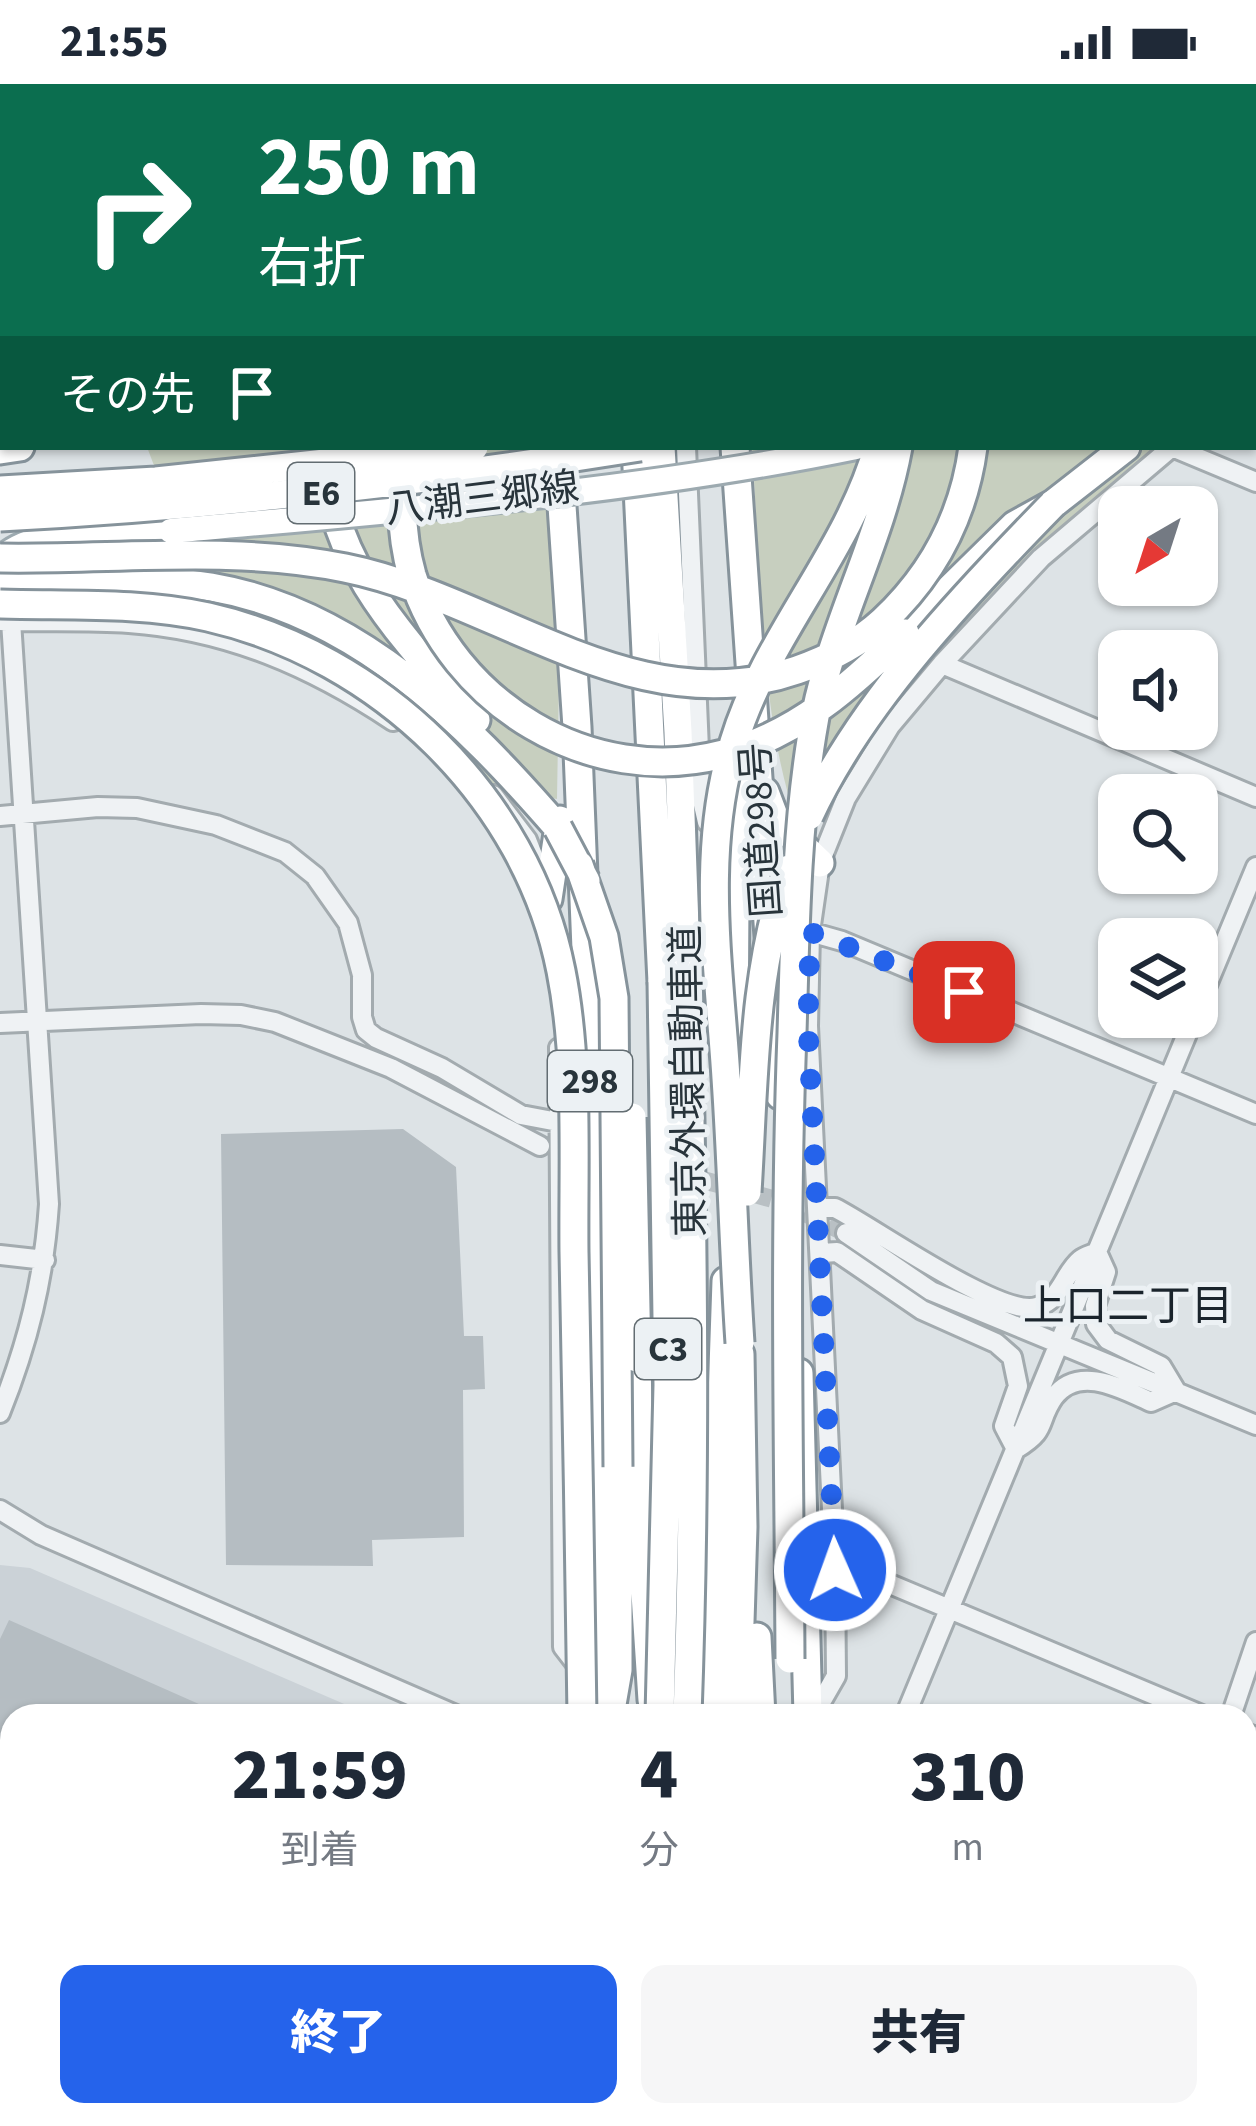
<!DOCTYPE html>
<html lang="ja">
<head>
<meta charset="utf-8">
<style>
  body { margin:0; font-family:"Source Sans 3","Noto Sans JP",sans-serif; background:#f6f6f7; color:#1f2937; height:100vh; display:flex; flex-direction:column; font-size:45px; white-space:nowrap }
  * { box-sizing:border-box; margin:0 }
  p { font-size:39px; color:#747a83 }
  .icon { flex:none; width:66px; height:66px; fill:none; stroke:currentColor; stroke-width:2; stroke-linecap:round; stroke-linejoin:round }
  .map { position:relative; flex:1; overflow:hidden }
  .sheet { position:absolute; left:0px; top:1620px; width:1257px; height:423px; display:flex; flex-direction:column; background:#fff; border-radius:36px 36px 0 0; box-shadow:0 3px 9px #0004 }
  .sheet>* { flex:none }
  .guide { position:absolute; left:0px; top:0px; width:1257px; height:366px; box-shadow:0 3px 9px #0004; background:#0b6e4f; color:#fff; overflow:hidden }
  .needle { width:78px; rotate:219deg }
  .fabs { position:absolute; left:1098px; top:402px; display:grid; gap:24px }
  .fabs a { display:grid; place-items:center; width:120px; height:120px; border-radius:24px; background:#fff; box-shadow:0 3px 9px #0004; font-size:60px }
  .pin { position:absolute; display:grid; place-items:center; width:102px; height:102px; color:#fff; margin:-51px; border-radius:24px; box-shadow:0 6px 18px #0006 }
  .me { position:absolute; width:132px; margin:-66px; rotate:358deg; stroke-linejoin:round; filter:drop-shadow(0 0 9px #0008) }
  .turn { display:flex; align-items:center; gap:42px; height:252px; padding:0 60px; font-size:54px }
  .turn .icon { width:156px; height:156px; stroke-width:2.5 }
  .turn b { display:block; font-size:84px; line-height:102px }
  .then { display:flex; align-items:center; height:114px; padding:0 60px; background:#0003; gap:24px; font-size:45px }
  .eta { display:flex; justify-content:space-evenly; align-items:center; height:204px; text-align:center }
  .eta b { font-size:72px; font-weight:800; line-height:84px }
  .primary-button { display:flex; gap:24px; margin-top:auto; padding:24px 60px }
  .primary-button a { flex:1; height:138px; border-radius:24px; background:#2563eb; color:#fff; font-size:48px; font-weight:800; line-height:138px; text-align:center }
  .primary-button a+a { background:#f6f6f7; color:#1f2937 }
  .status { display:flex; justify-content:space-between; align-items:center; height:84px; padding:0 60px; background:#fff; direction:ltr }
  .status svg { height:33px; fill:currentColor }
  .map>svg:first-child { display:block }
</style>
</head>
<body>
<div class="status"><b>21:55</b><svg viewBox="0 0 49 12"><path d="M0 12V9h3v3zM5 12V6h3v6zM10 12V3h3v9zM15 12V0h3v12zM26 1h20v11H26zM47 4h2v5h-2z"/></svg></div>
<div class="map">
<svg width="1256" height="2042" viewBox="0 0 1256 2042">
  <rect width="100%" height="100%" fill="#dde3e6"/>
  <path fill="#cbd2d7" d="M0,1481L30,1484L372,1632H12V2031H541L542,2042H0Z"/>
  <path fill="#c7cfbf" d="M147,363H545L559,595L557,715L493,704L363,611L215,543Z
    M752,363H1161L1076,429L974,534L841,708L797,738C759,632 760,478 752,363Z"/>
  <g fill="none" stroke-linecap="round" stroke-linejoin="round">
    <path stroke="#9ab8c4" stroke-width="4.5" d="M1245,1701L1256,1663
      M1149,2042L1152,2031"/>
  </g>
  <path fill="#b5bdc2" d="M403,1045L456,1083L464,1252H483L485,1305L463,1306L464,1453L372,1456L373,1482L226,1481L221,1050Z
    M9,1536L226,1632H12V1908L0,1936V1555Z
    M354,2031H447L442,2042H380Z"/>
  <g fill="none" stroke-linecap="round" stroke-linejoin="round">
    <path stroke="#b9c0c4" stroke-width="18" stroke-dasharray="18 9" stroke-linecap="butt" d="M794,3L796,0
      M622,1082L703,1096L780,1117L846,1149"/>
    <defs>
      <path id="minor" d="M805,0L808,3
        M231,3L233,0
        M439,3L441,0
        M0,19L3,20
        M0,119L3,120
        M1254,143H1256
        M1254,320L1256,319
        M0,343H3
        M686,363L701,712L707,738L719,747
        M0,537C43,538 86,536 129,539C228,546 312,583 393,637
        M942,580L1256,713
        M493,711L527,756L542,794
        M0,732L98,723L137,724L216,741L285,768L315,792L348,839L362,891V933L366,946L376,954L442,984L521,1031L558,1038
        M810,848L842,857L1256,1030
        M1197,925L1256,783
        M0,939L201,930L241,931L275,938L391,984L540,1062
        M559,964L563,1563L580,1585
        M818,1124H835C873,1143 1000,1234 1037,1223C1061,1216 1064,1189 1080,1176C1085,1172 1091,1171 1097,1168L1106,1188L1095,1222L1096,1240L1108,1256L1161,1282L1176,1307L1151,1318C1122,1305 1079,1280 1054,1313C1036,1339 1049,1345 1016,1365L1004,1342L1018,1302L1012,1273L996,1259L922,1226L837,1168L822,1169
        M846,1149L931,1207L1256,1341
        M0,1171L45,1176
        M0,1329C28,1259 44,1195 49,1120L11,537
        M0,1426L41,1451L458,1632
        M835,1486L866,1490L1204,1632
        M813,1632L836,1592L835,1486L808,942L810,848L820,779L846,714L890,642L942,580L1041,474L1172,363L1256,398
        M905,1632L1194,933
        M1231,1632L1256,1558
        M1245,1649L1256,1653
        M1245,1947L1256,1950
        M488,2031L490,2042
        M825,2042V2031
        M1116,2042L1119,2031"/>
      <path id="major" d="M1254,267L1256,266
        M0,477C29,441 126,449 171,447"/>
      <path id="highway" d="M528,0L529,3
        M608,0V3
        M633,0V3
        M709,0V3
        M765,0L768,3
        M464,3L465,0
        M565,3V0
        M1254,163H1256
        M1254,191L1256,190
        M1254,221L1256,220
        M1254,246H1256
        M1254,291L1256,290
        M325,363C325,477 405,556 476,636
        M558,363L577,643L589,939L599,1632
        M636,363L662,898
        M661,363L678,648L687,898
        M735,363L780,1011
        M0,366L20,363
        M0,495C69,496 143,492 211,503C357,528 465,637 558,744
        M905,549L1015,441L1053,420L1126,363
        M765,708L776,737L820,779
        M548,815L560,736
        M734,961L736,675
        M637,1274L640,1433L652,1616
        M799,1289L808,1632
        M757,1553L761,1632
        M610,1632L618,1586V1383
        M711,1632L726,1197
        M737,1632L743,1443L740,1270
        M593,2031L594,2042
        M715,2031L716,2042
        M646,2042L647,2031
        M672,2042V2031
        M772,2042L773,2031
        M797,2042V2031"/>
    </defs>
    <use href="#minor" stroke="#a3abaf" stroke-width="24"/>
    <use href="#major" stroke="#9daab0" stroke-width="30"/>
    <use href="#highway" stroke="#86939b" stroke-width="33"/>
    <use href="#minor" stroke="#eff2f4" stroke-width="18"/>
    <use href="#major" stroke="#fff" stroke-width="24"/>
    <use href="#highway" stroke="#fff" stroke-width="27"/>
    <defs>
      <path id="major-bridge" d="M171,447C399,426 631,409 856,363"/>
      <path id="highway-bridge" d="M407,363C400,406 400,449 412,491C452,619 590,705 723,670C797,651 852,601 905,549
        M0,406L156,397L474,363
        M0,433C216,422 427,397 640,363
        M0,474C114,476 233,461 345,484C496,514 636,642 797,586C829,575 858,560 883,537C933,490 964,431 973,363
        M0,520C69,522 141,518 208,533C379,572 527,713 561,887C579,978 573,1076 574,1168C577,1323 580,1477 582,1632
        M809,732C860,620 967,508 1053,420
        M558,744L586,797
        M579,781L604,853L614,914L618,1383
        M632,1033L637,1274
        M747,1108C754,1000 752,888 789,785
        M740,1259C734,1171 732,1082 726,994C719,882 700,768 734,658C766,552 848,469 878,363
        M790,1575C789,1366 784,1157 792,949C795,849 796,748 812,650C827,550 880,462 898,363
        M660,1632L668,1301L662,898
        M687,1632C696,1387 693,1143 687,898"/>
    </defs>
    <use href="#major-bridge" stroke="#9daab0" stroke-width="30" stroke-linecap="butt"/>
    <use href="#highway-bridge" stroke="#86939b" stroke-width="33" stroke-linecap="butt"/>
    <use href="#major-bridge" stroke="#fff" stroke-width="24"/>
    <use href="#highway-bridge" stroke="#fff" stroke-width="27"/>
  </g>
  <g fill="none" stroke-linecap="round" stroke-linejoin="round">
    <path stroke="#2563eb" stroke-width="21" stroke-dasharray="0 37.8" d="M835,1486L808,942L810,848L964,908"/>
  </g>
  <g text-anchor="middle" dominant-baseline="central" stroke-width="10" stroke-linejoin="round" paint-order="stroke">
    <g fill="#ecf1f4" stroke="#636d72" stroke-width="3">
      <rect x="288" y="379" width="66" height="60" rx="9"/>
      <rect x="548" y="967" width="84" height="60" rx="9"/>
      <rect x="635" y="1235" width="66" height="60" rx="9"/>
    </g>
    <g font-size="36" font-weight="bold" fill="#28343b">
      <text x="321" y="409">E6</text>
      <text x="590" y="997">298</text>
      <text x="668" y="1265">C3</text>
    </g>
    <g font-size="39" fill="#28343b" stroke="#ecf1f4">
      <text transform="translate(482 415) rotate(-7)">八潮三郷線</text>
      <text transform="translate(762 746) rotate(-94)">国道298号</text>
      <text transform="translate(689 997) rotate(-91)">東京外環自動車道</text>
    </g>
    <g font-size="42" fill="#1a242c" stroke="#ecf1f4">
      <text x="1128" y="1223">上口二丁目</text>
    </g>
  </g>
</svg>
<div class="fabs">
<a><svg class="needle" viewBox="-14 -14 28 28"><path d="M0-13l5 13h-10z" fill="#e53935"/><path d="M0 13l5-13h-10z" fill="#747a83"/></svg></a>
<a><svg class="icon" aria-label="sound" viewBox="0 0 24 24"><path d="M4 9h4l5-4v14l-5-4H4zM17 9q2 3 0 6"/></svg></a>
<a><svg class="icon" aria-label="search" viewBox="0 0 24 24"><circle cx="10" cy="10" r="6"/><path d="M15 15l6 6"/></svg></a>
<a><svg class="icon" aria-label="layers" viewBox="0 0 24 24"><path d="M12 4l9 5-9 5-9-5zM3 14l9 5 9-5"/></svg></a>
</div>
<div class="pin" style="left:964px;top:908px;background:#d93025"><svg class="icon" aria-label="arrive" viewBox="0 0 24 24"><path d="M6 21V4h12l-3 4 3 4H6"/></svg></div>
<svg class="me" style="left:835px;top:1486px" viewBox="-20 -20 40 40"><circle r="17" fill="#2563eb" stroke="#fff" stroke-width="3"/><path d="M0-11L8 9 0 5-8 9z" fill="#fff"/></svg>
<div class="guide">
<div class="turn"><svg class="icon" aria-label="right" viewBox="0 0 24 24"><path d="M7 20v-9h11M14 6l5 5-5 5"/></svg><div><b>250 m</b>右折</div></div>
<div class="then">その先<svg class="icon" aria-label="arrive" viewBox="0 0 24 24"><path d="M6 21V4h12l-3 4 3 4H6"/></svg></div>
</div>
<section class="sheet">
<div class="eta">
<div><b>21:59</b><p>到着</p></div>
<div><b>4</b><p>分</p></div>
<div><b>310</b><p>m</p></div>
</div>
<div class="primary-button"><a>終了</a><a>共有</a></div>
</section>
</div>
</body>
</html>
